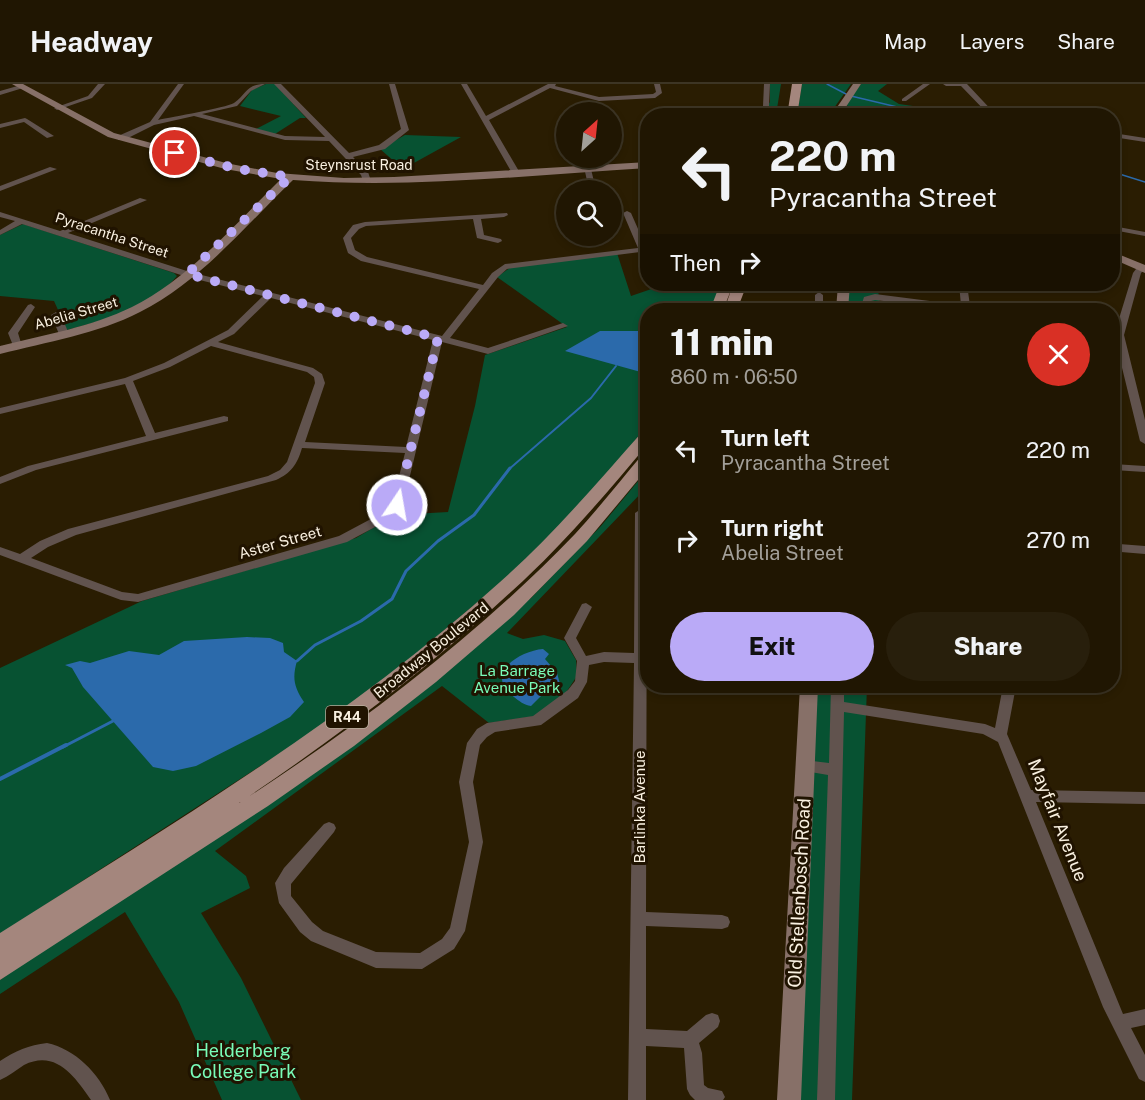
<!DOCTYPE html>
<html lang="en">
<head>
<meta charset="utf-8">
<style>
  body { margin:0; font-family:"Public Sans",sans-serif; background:#281f0c; color:#f1f3f6; height:100vh; display:flex; flex-direction:column; font-size:22px; white-space:nowrap }
  * { box-sizing:border-box; margin:0 }
  p { font-size:20px; color:#a29f99 }
  .icon { flex:none; width:33px; height:33px; fill:none; stroke:currentColor; stroke-width:2; stroke-linecap:round; stroke-linejoin:round }
  .map { position:relative; flex:1; overflow:hidden }
  .details { position:absolute; left:640px; top:219px; width:480px; height:390px; display:flex; flex-direction:column; background:#201602; border-radius:24px; box-shadow:0 3px 9px #0003,0 0 0 2px #3d3524 }
  .details>* { flex:none }
  .banner { position:absolute; left:640px; top:24px; width:480px; height:183px; border-radius:24px; box-shadow:0 3px 9px #0003,0 0 0 2px #3d3524; background:#201602; color:#f1f3f6; overflow:hidden }
  .needle { width:39px; rotate:27deg }
  .tools { position:absolute; left:556px; top:18px; display:grid; gap:12px }
  .tools a { display:grid; place-items:center; width:66px; height:66px; border-radius:50%; background:#201602; box-shadow:0 3px 9px #0003,0 0 0 2px #3d3524; font-size:30px }
  .pin { position:absolute; display:grid; place-items:center; width:51px; height:51px; color:#fff; margin:-26px; border:3px solid #fff; border-radius:50%; box-shadow:0 2px 6px #0007 }
  .me { position:absolute; width:66px; margin:-33px; rotate:12deg; stroke-linejoin:round; filter:drop-shadow(0 0 4px #0008) }
  .turn { display:flex; align-items:center; gap:21px; height:126px; padding:0 30px; font-size:27px }
  .turn .icon { width:78px; height:78px; stroke-width:2.5 }
  .turn b { display:block; font-size:42px; line-height:51px }
  .then { display:flex; align-items:center; height:57px; padding:0 30px; background:#0003; gap:12px; font-size:22px }
  .round { display:grid; place-items:center; flex:none; width:63px; height:63px; border-radius:32px; background:#281f0c }
  .summary { display:flex; align-items:center; justify-content:space-between; height:102px; padding:0 30px }
  h1 { font-size:36px; font-weight:800; line-height:45px }
  .cta { display:flex; gap:12px; margin-top:auto; padding:12px 30px }
  .cta a { flex:1; height:69px; border-radius:36px; background:#baaaf7; color:#111; font-size:24px; font-weight:800; line-height:69px; text-align:center }
  .cta a+a { background:#281f0c; color:#f1f3f6 }
  ul { padding:0; list-style:none }
  li { display:flex; align-items:center; gap:18px; height:90px; padding:0 30px }
  li div { flex:1 }
  li b { display:block; font-size:22px }
  li em { font-style:normal }
  header { display:flex; align-items:center; gap:36px; box-sizing:border-box; height:84px; padding:0 30px; background:#201602; border-bottom:2px solid #3d3524 }
  header strong { font-size:28px }
  nav { display:flex; gap:33px; margin-inline-start:auto; font-size:21px }
  .map>svg:first-child { display:block }
</style>
</head>
<body>
<header>
<strong>Headway</strong>
<nav><a>Map</a><a>Layers</a><a>Share</a></nav>
</header>
<div class="map">
<svg width="1145" height="1016" viewBox="0 0 1145 1016">
  <rect width="100%" height="100%" fill="#2a1d02"/>
  <path fill="#075232" d="M266,0H275L306,34H300L275,50L256,45L281,32L240,22L252,6Z
    M770,0H781L776,31L761,32L770,18Z
    M802,0H851L829,31H797Z
    M861,0H887L878,7L899,20L913,22L915,30L876,31L845,21Z
    M405,51L461,53L403,85L380,65Z
    M23,140L174,189L177,192C151,224 105,236 67,246L54,217L0,212V151Z
    M617,169L631,212L666,200H720L711,226H648V340L606,393L524,479L385,596L299,657L0,850V584L142,517L356,454L395,431L448,428L475,322L485,271L567,243L497,193L511,183Z
    M848,200H877L881,226H845Z
    M648,385L646,404L507,549L523,555L544,551L565,557L576,576L577,592L563,613L536,632L489,639L442,602L215,767L246,792L250,804L201,829L241,894L301,1016H222L179,918L125,828L0,910V896L531,514L601,442Z
    M816,602H867L852,1016H795Z"/>
  <path fill="#2b6aab" d="M600,247H648V290L565,267Z
    M247,553L270,554L283,559L284,568L297,577C292,594 294,603 304,618L290,633L261,649L196,682L173,687L153,683L83,603L72,584L65,581L80,577L90,579L129,567L159,571L184,557Z
    M543,565L549,570L545,575L557,589L560,600L544,609L531,622C524,621 519,617 514,613C483,590 519,567 543,565Z"/>
  <g fill="none" stroke-linecap="round" stroke-linejoin="round">
    <path stroke="#2b6aab" stroke-width="1.5" d="M827,0L846,10
      M851,12L935,32
      M1113,88L1145,98"/>
    <path stroke="#2b6aab" stroke-width="2" d="M508,386L591,314L616,282"/>
    <path stroke="#2b6aab" stroke-width="3" d="M297,577L315,561L361,537L392,515L406,487L438,457L474,431L510,384
      M63,663L113,637"/>
    <path stroke="#2b6aab" stroke-width="4" d="M0,695L66,661"/>
    <path fill="#61534e" fill-rule="evenodd" d="M98,0H105L92,14L57,26L54,24L88,12Z
      M178,0H184L158,36C172,33 225,24 234,19C247,10 246,0 265,0L251,7L237,22L202,30L285,52L325,53L274,0H281L349,69L379,61L401,45L389,0H395L409,46L385,65L353,73L368,88L371,97L367,99L363,97L361,91L329,57L285,56L194,32L154,41L124,56H118V52L150,38Z
      M461,0H467L486,32L548,0H556L555,2L599,13L653,10L656,8L654,0H660L662,9L655,14L599,17L550,4L489,36L520,89L516,91L512,89Z
      M764,0H770L769,22L761,32H754L763,22Z
      M923,0H930L906,17H902V15Z
      M943,0H967L997,32H990L961,2H946Z
      M21,1L24,3L23,4L0,11V7Z
      M25,34L27,35L54,52L47,54L24,38L0,44V40Z
      M1113,49L1145,54V58L1113,53Z
      M50,83L57,85L0,107V102Z
      M584,83L591,85L596,106H589Z
      M140,114L147,116L68,149L190,188L442,252L479,205L361,177L348,169L343,154L353,141L365,138L507,129L508,131L504,133L481,135L484,151L501,155L502,157L498,159L477,154L473,135L366,142L359,145L351,154L355,166L367,173L483,201L492,189L505,180L638,164L623,129L627,127L631,129L646,163H648V180L645,179L640,168L507,185L498,193L450,254L488,264L563,239L568,242L488,270L442,258L403,421L392,434L347,458L138,518L121,516L0,471V463L20,470L40,457L68,445L268,392L280,386L287,378L315,299L314,293L307,288L211,262L170,283L133,297L155,349L224,332L228,333V337L36,386L0,400V393L28,382L146,352L125,300L0,330V324L125,294L164,279L228,246L263,212L184,192L22,140L0,151V146L15,137L0,133V128L60,147ZM271,214L433,256L406,363L305,358L325,299L322,290L313,284L218,258L234,250ZM302,364L405,369L392,420L384,428L339,452L138,510L122,508L31,474L48,463L76,451L276,396C291,389 297,381 302,364Z
      M1113,142L1145,148V152L1113,146Z
      M1139,181H1145V185L1141,189L1124,251L1145,336V360L1140,357L1114,251L1133,189Z
      M959,200H967L970,222L981,224L982,226H961L875,216L871,217L868,226H860L864,213L875,210L961,221Z
      M819,208L823,211V223L828,226H771L767,223L771,220L815,223V211Z
      M31,220L35,223L18,249L22,262L20,264H14L8,249L28,221Z
      M56,228L61,231L69,250L67,252L64,253L59,250L51,231Z
      M1113,380L1145,382V388L1113,386Z
      M641,425L647,429L646,828L722,831L728,833L730,838L728,843L722,845L646,842V945L687,947L706,931L712,929L718,931L720,937L718,943L699,959L702,969L704,1001L708,1004L722,1007L725,1013L723,1016H695L690,1011L687,1005L684,964L646,962V1016H628L634,579L604,578L589,581L587,598L578,614L541,641L495,648L487,653L480,661L473,698L483,758L465,847L454,865L422,885L376,884L311,857L300,848L279,819L275,799L284,784L324,740L329,738L334,740L336,744L334,748L291,800V812L312,838L323,847L376,868L420,869L442,855L450,844L469,758L459,698L467,659L477,645L487,639L533,632L568,606L575,597L577,577L564,554L582,520L586,519L592,523L576,554L586,572L604,568L634,569L635,429Z
      M1113,455L1117,456L1119,460L1145,462V470L1121,468L1119,482L1113,486Z
      M831,602H844V618L985,640L995,644L1003,602H1016L1007,650L1031,706L1145,708V720L1036,718L1123,930L1145,925V941L1131,944L1145,971V998L1139,995L1103,923L998,658L983,650L844,628L835,1016H817L828,691L799,686L797,682L799,678L804,676L829,679Z
      M47,959C75,965 99,989 110,1016H91C75,993 56,965 24,981C16,986 9,992 0,996V977C15,967 29,961 47,959Z"/>
    <path fill="#877068" fill-rule="evenodd" d="M12,0H23L114,49L226,79L277,89L344,94L394,93L648,78V84C530,91 410,105 293,96C245,142 200,198 140,228C97,250 47,258 0,270V262C44,251 91,243 132,223C190,194 235,140 281,95L225,85L108,53Z
      M853,0H861L840,32H831Z
      M1113,168L1145,181V189L1113,175Z
      M838,200H850L848,226H836Z
      M800,602H818L801,1016H777Z"/>
    <path fill="#a4867d" fill-rule="evenodd" d="M792,0H802L797,32H787Z
      M720,200H747L737,226H724L733,201L723,226H710Z
      M648,345V360C605,411 562,462 512,507C427,586 334,655 239,719C359,641 475,554 575,450C598,425 620,397 642,371L648,369V384L587,457L514,531L436,598L354,662L268,722L0,896V849C172,740 348,635 500,498C552,452 597,399 643,347Z"/>
  </g>
  <g fill="none" stroke-linecap="round" stroke-linejoin="round">
    <path stroke="#baaaf7" stroke-width="10" stroke-dasharray="0 18" d="M175,69L238,85L290,93L187,190L438,254L397,421"/>
  </g>
  <g text-anchor="middle" dominant-baseline="central" stroke-width="6" stroke-linejoin="round" paint-order="stroke">
    <g font-size="14" fill="#f9f0e0" stroke="#201300">
      <text x="359" y="81">Steynsrust Road</text>
      <text transform="translate(112 151) rotate(18)">Pyracantha Street</text>
      <text transform="translate(76 229) rotate(-16)">Abelia Street</text>
    </g>
    <rect fill="#201300" stroke="#b8ae9d" stroke-width="1.5" x="326" y="622" width="42" height="22" rx="4.5"/>
    <g font-size="14" font-weight="bold" fill="#f9f0e0">
      <text x="347" y="633">R44</text>
    </g>
    <g font-size="15" fill="#f9f0e0" stroke="#201300">
      <text transform="translate(280 458) rotate(-16)">Aster Street</text>
      <text transform="translate(431 566) rotate(-39)">Broadway Boulevard</text>
      <text transform="translate(639 723) rotate(-90)">Barlinka Avenue</text>
    </g>
    <g font-size="15" fill="#79fcb8" stroke="#201300">
      <text x="517" y="586">La Barrage<tspan x="517" dy="17">Avenue Park</tspan></text>
    </g>
    <g font-size="18" fill="#f9f0e0" stroke="#201300">
      <text transform="translate(1058 736) rotate(68)">Mayfair Avenue</text>
      <text transform="translate(799 809) rotate(-87)">Old Stellenbosch Road</text>
    </g>
    <g font-size="18" fill="#79fcb8" stroke="#201300">
      <text x="243" y="966">Helderberg<tspan x="243" dy="21">College Park</tspan></text>
    </g>
  </g>
</svg>
<div class="tools">
<a><svg class="needle" viewBox="-14 -14 28 28"><path d="M0-13l5 13h-10z" fill="#e53935"/><path d="M0 13l5-13h-10z" fill="#a29f99"/></svg></a>
<a><svg class="icon" aria-label="search" viewBox="0 0 24 24"><circle cx="10" cy="10" r="6"/><path d="M15 15l6 6"/></svg></a>
</div>
<div class="pin" style="left:175px;top:69px;background:#d93025"><svg class="icon" aria-label="arrive" viewBox="0 0 24 24"><path d="M6 21V4h12l-3 4 3 4H6"/></svg></div>
<svg class="me" style="left:397px;top:421px" viewBox="-20 -20 40 40"><circle r="17" fill="#baaaf7" stroke="#fff" stroke-width="3"/><path d="M0-11L8 9 0 5-8 9z" fill="#fff"/></svg>
<div class="banner">
<div class="turn"><svg class="icon" aria-label="left" viewBox="0 0 24 24"><path d="M17 20v-9H6M10 6l-5 5 5 5"/></svg><div><b>220 m</b>Pyracantha Street</div></div>
<div class="then">Then<svg class="icon" aria-label="right" viewBox="0 0 24 24"><path d="M7 20v-9h11M14 6l5 5-5 5"/></svg></div>
</div>
<section class="details">
<div class="summary"><div><h1>11 min</h1><p>860 m · 06:50</p></div><a class="round" style="background:#d93025;color:#fff"><svg class="icon" aria-label="close" viewBox="0 0 24 24"><path d="M6 6l12 12M18 6L6 18"/></svg></a></div>
<ul>
<li><svg class="icon" aria-label="left" viewBox="0 0 24 24"><path d="M17 20v-9H6M10 6l-5 5 5 5"/></svg><div><b>Turn left</b><p>Pyracantha Street</p></div><em>220 m</em></li>
<li><svg class="icon" aria-label="right" viewBox="0 0 24 24"><path d="M7 20v-9h11M14 6l5 5-5 5"/></svg><div><b>Turn right</b><p>Abelia Street</p></div><em>270 m</em></li>
</ul>
<div class="cta"><a>Exit</a><a>Share</a></div>
</section>
</div>
</body>
</html>
